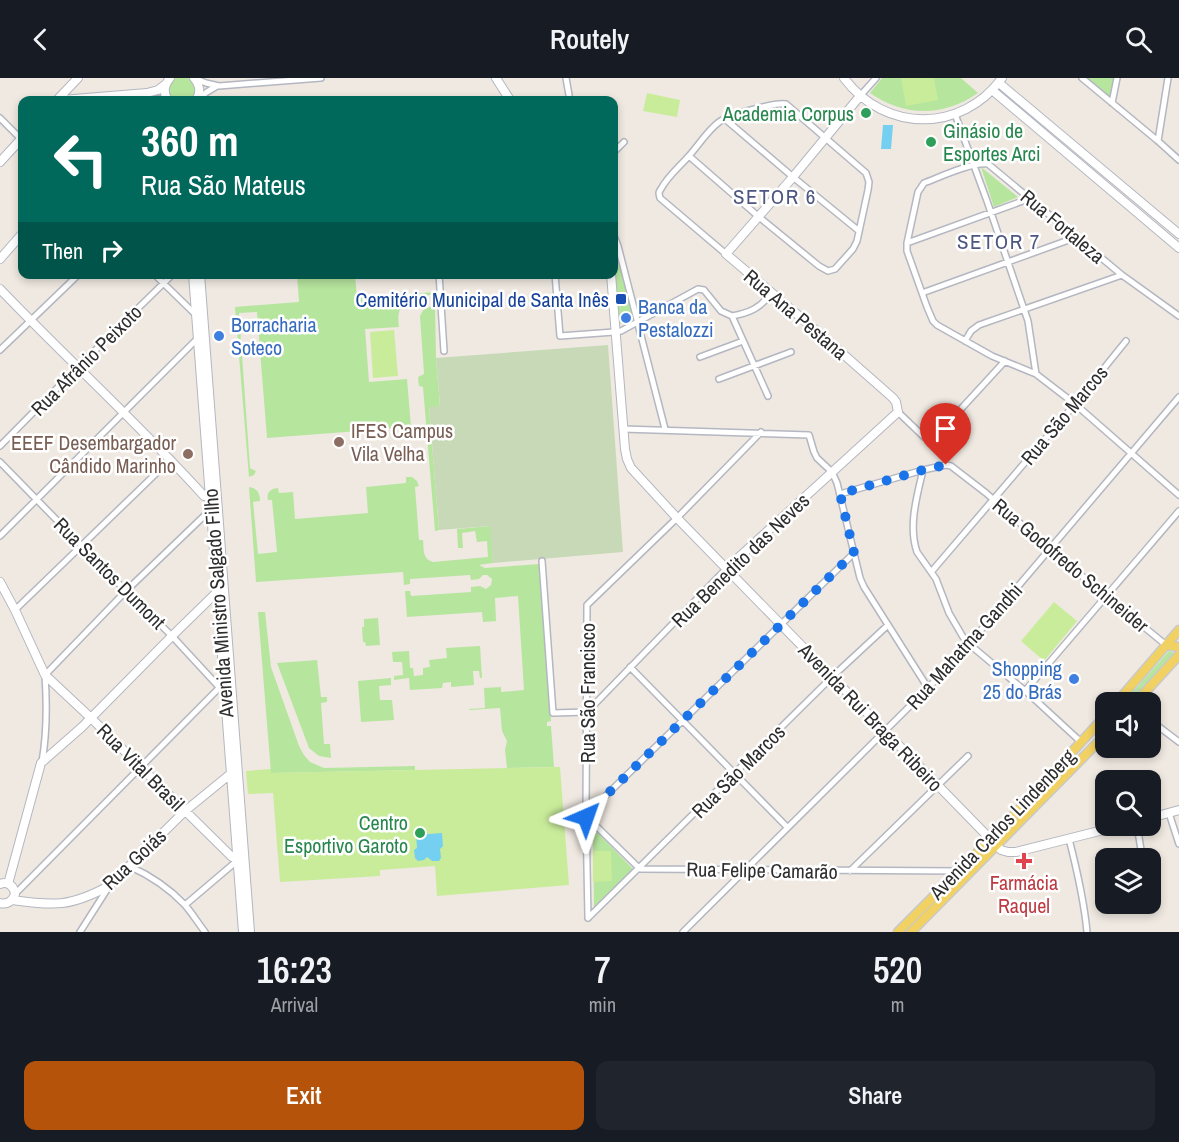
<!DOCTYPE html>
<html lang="en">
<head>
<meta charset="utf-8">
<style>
  body { margin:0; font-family:"Archivo Narrow",sans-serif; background:#20242c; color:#f1f3f6; height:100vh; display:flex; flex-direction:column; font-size:22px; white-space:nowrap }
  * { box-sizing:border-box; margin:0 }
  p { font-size:20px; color:#9ea1a6 }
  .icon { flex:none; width:33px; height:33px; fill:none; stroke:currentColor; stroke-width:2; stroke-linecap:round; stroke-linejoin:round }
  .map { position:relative; height:854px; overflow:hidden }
  .drawer { display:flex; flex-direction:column; background:#171b24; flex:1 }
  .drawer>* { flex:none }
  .guide { position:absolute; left:18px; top:18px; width:600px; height:183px; border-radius:12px; box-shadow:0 3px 9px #0003; background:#00695c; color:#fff; overflow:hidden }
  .tools { position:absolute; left:1095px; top:614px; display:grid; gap:12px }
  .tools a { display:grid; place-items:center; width:66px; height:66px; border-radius:12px; background:#171b24; box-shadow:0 3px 9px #0003; font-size:30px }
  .pin { position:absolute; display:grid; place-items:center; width:51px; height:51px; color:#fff; margin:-62px -26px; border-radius:50% 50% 50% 0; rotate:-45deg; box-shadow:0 0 6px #0007 }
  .pin .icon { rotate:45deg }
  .me { position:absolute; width:66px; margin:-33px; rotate:43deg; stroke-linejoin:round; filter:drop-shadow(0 0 4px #0008) }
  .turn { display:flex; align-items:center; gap:21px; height:126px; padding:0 24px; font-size:27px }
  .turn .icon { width:78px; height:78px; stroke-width:2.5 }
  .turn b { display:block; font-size:42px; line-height:51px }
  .then { display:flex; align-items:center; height:57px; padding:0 24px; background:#0003; gap:12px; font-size:22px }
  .eta { display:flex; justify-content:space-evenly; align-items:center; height:102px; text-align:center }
  .eta b { font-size:36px; font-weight:600; line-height:42px }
  .primary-button { display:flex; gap:12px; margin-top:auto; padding:12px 24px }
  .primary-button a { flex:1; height:69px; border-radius:12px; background:#b45309; color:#fff; font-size:24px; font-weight:600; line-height:69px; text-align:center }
  .primary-button a+a { background:#20242c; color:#f1f3f6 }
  header { display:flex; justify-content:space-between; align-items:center; height:78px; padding:0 24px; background:#171b24; font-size:27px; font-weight:600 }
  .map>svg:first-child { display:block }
</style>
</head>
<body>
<header><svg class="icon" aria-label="back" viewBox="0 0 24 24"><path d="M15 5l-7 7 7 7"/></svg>Routely<svg class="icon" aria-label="search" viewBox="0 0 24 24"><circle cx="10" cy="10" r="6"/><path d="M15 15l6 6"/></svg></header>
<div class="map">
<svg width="1179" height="854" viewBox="0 0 1179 854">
  <rect width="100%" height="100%" fill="#efe9e1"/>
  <path fill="#b6e59e" d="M174,0H190L194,3L197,12L193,22H171L167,11Z
    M882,0H961L978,15C943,39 905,39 870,15Z
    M1087,0H1114L1110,17H1107Z
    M981,89L1018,119L994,129Z
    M614,168H617L635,240L626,245L619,246Z
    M297,197H355L357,220L435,214C418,225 394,217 399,249L365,251L369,304L407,301L411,349L267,360L257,234L239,235L250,390L256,393L254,397L249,399L235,229L299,224Z
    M435,227L436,280L440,329L429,330L439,452L435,453L423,309L419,308L418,299L424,296L420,238L424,231Z
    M406,399H412L417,403L419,408L415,409L419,462H423C424,471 422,481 433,484L488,479L487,463L477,464L475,453L462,455L463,470H458L457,451L491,448L493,485L479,487L485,490L540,486L551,643L547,644V648H551L554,689L507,690L505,672L507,663L502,653L500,630L469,632V631L485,630L484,610L501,609V614L524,612L518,518L495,520L496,543L483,544L482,534L407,539L405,513H410L411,518L471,514V509L480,508L486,511L491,507L492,501L487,497H483L479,501L471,502L470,497L410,501V506L404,507L403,494L256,504L249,409C257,410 260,415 260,423L253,424L258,476L277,474L272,422H268C266,415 271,410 278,410L279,415L293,414L295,441L368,435L366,409L406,405Z
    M258,534H265L271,589L299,668L304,677L310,684L324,690L415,688V692L271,695Z
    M378,540L380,567L366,568L365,564H363L362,549H364V541Z
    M480,568L482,600H480L479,593H473L474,607L451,609V604L443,605L442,610L410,612L409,600L394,602V598L403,597L402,584H393L392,574L409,573L410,590H413L414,598L423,597V590L430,589L429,582L447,580L446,570Z
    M1169,573L1175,575L1130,624H1124Z
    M317,582L321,619H327V624L321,625L324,666H330L331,680L319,678L309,670L277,585Z
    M391,600V607L379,608L380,622H392L394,642L361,644L358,603Z
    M593,750L633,791L594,829Z"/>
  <path fill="#c8d9b8" d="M608,267L623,474L493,485L490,448L439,452L429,329L440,328L436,280Z"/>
  <path fill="#c9ec9a" d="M901,0H934L938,22L906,28Z
    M647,15L680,22L677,39L643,33Z
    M394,252L398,298L373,300L370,254Z
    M1054,524L1077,543L1044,583L1021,563Z
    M560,689L569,807L437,818L435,788L380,792V798L280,804L273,715L248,716L246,693L271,691V695Z
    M593,773H611L612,803L593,804Z"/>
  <path fill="#75cff0" d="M883,47H893L891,71H881Z
    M442,755L443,768L440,771L441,780L439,783H432L427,779L424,782L418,783L415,780L414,772L417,770L416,757Z"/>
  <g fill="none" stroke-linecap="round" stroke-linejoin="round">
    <defs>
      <path id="street" d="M566,0L569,17
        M1082,0L1158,63L1179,82
        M196,1L206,5L219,8L321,0
        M860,18L876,0
        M198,21L207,14L217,8
        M1112,25L1117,0
        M955,36L987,123L1028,243L1036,296
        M0,40L22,62
        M725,41L793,99L859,153
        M1158,63L1168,0
        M614,74L624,64
        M689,78L759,139L819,188L828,193L835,191L853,171L857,163L868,112L869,104L866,95L786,26C775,24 728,37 719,44C707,53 698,68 688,79C679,89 667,99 661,111C658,115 659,115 660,120L726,176
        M614,158L618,168L665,351
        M907,165L1031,120
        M154,196L196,237
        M439,196L444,273
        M555,196L560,258L614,254L621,253L698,211L704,212L721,233L732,238L768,318
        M922,215L1077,159
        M732,238C749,235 761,230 771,215
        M1179,238L1122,197L988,86C972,84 940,99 924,105L918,114L907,165V173L927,229L933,243L937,247L992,278L1036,296L1075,326L1179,417
        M965,263L971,253L979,247L1122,197
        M0,272L79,196
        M700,279L743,263
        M719,301L791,274
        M960,332L1005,283
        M898,334L924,359
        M623,351L809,357L814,374L817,380L832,394L837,405L860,500L864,509L928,610
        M0,368L77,290L173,196
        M0,384L126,513L172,558L219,609
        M923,392C917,418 908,448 917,474L936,501L949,535L963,559L969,566L1030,617L1081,664
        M840,416L923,392L946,387L951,388L986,415L1049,471L1166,567
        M0,458L198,260H200
        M542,483L553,635L587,634L726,491
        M932,493L1075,326L1126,263
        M15,532L171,381
        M630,589L787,749
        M1025,613L1179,433
        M1150,642L1179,664
        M42,684C47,655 47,626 45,597L126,513L205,437L213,432
        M1169,735L1179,766
        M586,737L854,475
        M587,739L640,791L958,793
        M1137,747L1142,778
        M1069,761C1077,792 1084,822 1087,854
        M129,788C149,797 169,810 185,827C192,835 198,845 205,854
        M850,793L968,678
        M15,816L221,608
        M185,827L238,782
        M588,840L586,737L587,527L677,440L761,354
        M588,840L832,599L888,547
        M80,854L108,810
        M683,854L928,610L969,566L1179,319"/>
      <path id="secondary" d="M194,0C200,7 201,15 196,22
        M496,0L510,22
        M844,0C885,55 962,55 1002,0
        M999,5L1179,156
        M992,12L1179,170
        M57,22L78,0
        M62,22L147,15L158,12L166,6
        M151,22H165
        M168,22C163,15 164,7 170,0
        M0,84L22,60
        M0,181L22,156
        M193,196L243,854
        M200,196L250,854
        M611,196L625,371L627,381L631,390L677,440L1001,772L1008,774H1016L1123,747
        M0,211C67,281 139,346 204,418L210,419L214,416
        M726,491L898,334L896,324L893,320L826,261L726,176L793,99L860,18
        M0,504L15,532L45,597L91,640L232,779L241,782
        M1150,740L1179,732
        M0,806C8,803 14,808 15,816C13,823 7,827 0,825
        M8,806L41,685L82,649L172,558L217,514
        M12,822C54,828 70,829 109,808L185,733L234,693"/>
      <path id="primary" d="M1166,567L1179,569
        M1117,624L1179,552
        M1136,624L1179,577
        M898,854L1001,751L1106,637
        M911,854L1106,656"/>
    </defs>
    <use href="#street" stroke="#b4b7c1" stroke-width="8"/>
    <use href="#secondary" stroke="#b4b7c1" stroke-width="10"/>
    <use href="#primary" stroke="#c9c9c9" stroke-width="11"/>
    <use href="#street" stroke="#fff" stroke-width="5"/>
    <use href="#secondary" stroke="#fff" stroke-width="8"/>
    <use href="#primary" stroke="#f2d163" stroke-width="8"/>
  </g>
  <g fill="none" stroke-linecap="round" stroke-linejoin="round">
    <path stroke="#1a73e8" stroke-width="10" stroke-dasharray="0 18" d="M586,739V737L854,475L840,416L923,392L946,387"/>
  </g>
  <g fill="#2e9e5b" stroke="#fff" stroke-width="2">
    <circle cx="866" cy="35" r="6"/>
    <circle cx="931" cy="64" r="6"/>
    <circle cx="420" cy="755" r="6"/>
  </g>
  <rect fill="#1a4fb4" stroke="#fff" stroke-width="2" x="615" y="215" width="12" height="12" rx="3"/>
  <g fill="#3f7fe0" stroke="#fff" stroke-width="2">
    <circle cx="626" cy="240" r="6"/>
    <circle cx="219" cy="258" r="6"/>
    <circle cx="1074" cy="601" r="6"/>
  </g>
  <g fill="#8d6e63" stroke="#fff" stroke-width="2">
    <circle cx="339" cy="364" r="6"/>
    <circle cx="188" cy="376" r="6"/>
  </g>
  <path fill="#e0444e" stroke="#fff" stroke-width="2" d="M1021 774h6v6h6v6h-6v6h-6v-6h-6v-6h6z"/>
  <g text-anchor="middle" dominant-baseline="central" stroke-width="5" stroke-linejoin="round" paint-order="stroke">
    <g font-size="20" fill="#27864d" stroke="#fff" text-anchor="end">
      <text x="854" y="35">Academia Corpus</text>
      <text x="943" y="52" text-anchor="start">Ginásio de<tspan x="943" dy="23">Esportes Arci</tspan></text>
      <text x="408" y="744">Centro<tspan x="408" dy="23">Esportivo Garoto</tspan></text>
    </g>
    <g font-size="20" fill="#2e2e2e" stroke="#fff">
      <text transform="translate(1063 148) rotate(40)">Rua Fortaleza</text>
      <text transform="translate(796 236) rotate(40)">Rua Ana Pestana</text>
      <text transform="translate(86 282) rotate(-45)">Rua Afrânio Peixoto</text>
      <text transform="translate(1064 337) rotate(-50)">Rua São Marcos</text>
      <text transform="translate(740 482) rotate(-44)">Rua Benedito das Neves</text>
      <text transform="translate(1071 487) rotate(40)">Rua Godofredo Schineider</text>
      <text transform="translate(110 495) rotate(45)">Rua Santos Dumont</text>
      <text transform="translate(218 525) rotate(-94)">Avenida Ministro Salgado Filho</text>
      <text transform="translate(964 568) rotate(-48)">Rua Mahatma Gandhi</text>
      <text transform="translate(587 615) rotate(-90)">Rua São Francisco</text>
      <text transform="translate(871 639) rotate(46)">Avenida Rui Braga Ribeiro</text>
      <text transform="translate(141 689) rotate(45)">Rua Vital Brasil</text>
      <text transform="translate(738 693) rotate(-45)">Rua São Marcos</text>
      <text transform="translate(1002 746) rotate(-46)">Avenida Carlos Lindenberg</text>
      <text transform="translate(134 781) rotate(-43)">Rua Goiás</text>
      <text transform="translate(762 792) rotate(1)">Rua Felipe Camarão</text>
    </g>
    <g font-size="20" fill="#164399" stroke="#fff" text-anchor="end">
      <text x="609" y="221">Cemitério Municipal de Santa Inês</text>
    </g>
    <g font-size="20" fill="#366cbe" stroke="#fff" text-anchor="start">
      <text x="638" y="228">Banca da<tspan x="638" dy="23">Pestalozzi</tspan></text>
      <text x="231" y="246">Borracharia<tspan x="231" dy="23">Soteco</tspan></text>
      <text x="1062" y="590" text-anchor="end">Shopping<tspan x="1062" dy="23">25 do Brás</tspan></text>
    </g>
    <g font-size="20" fill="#785e54" stroke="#fff" text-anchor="start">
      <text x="351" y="352">IFES Campus<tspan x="351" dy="23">Vila Velha</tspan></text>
      <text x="176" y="364" text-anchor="end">EEEF Desembargador<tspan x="176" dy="23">Cândido Marinho</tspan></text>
    </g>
    <g font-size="20" fill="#be3a42" stroke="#fff">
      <text x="1024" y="804">Farmácia<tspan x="1024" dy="23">Raquel</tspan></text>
    </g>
    <g font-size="21" letter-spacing="1.5" fill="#4d5680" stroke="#fff">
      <text x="775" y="118">SETOR 6</text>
      <text x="999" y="163">SETOR 7</text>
    </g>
  </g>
</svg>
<div class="tools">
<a><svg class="icon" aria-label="sound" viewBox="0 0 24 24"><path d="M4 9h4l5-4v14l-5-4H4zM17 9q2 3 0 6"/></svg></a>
<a><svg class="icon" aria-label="search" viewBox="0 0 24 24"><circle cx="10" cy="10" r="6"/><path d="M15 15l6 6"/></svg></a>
<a><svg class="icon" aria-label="layers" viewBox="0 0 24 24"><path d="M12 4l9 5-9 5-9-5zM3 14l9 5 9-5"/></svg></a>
</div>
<div class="pin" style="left:946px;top:387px;background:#d93025"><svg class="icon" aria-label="arrive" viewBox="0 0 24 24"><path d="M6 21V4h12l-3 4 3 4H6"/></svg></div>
<svg class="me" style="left:586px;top:739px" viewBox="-20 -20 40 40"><path d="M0-17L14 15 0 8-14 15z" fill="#1a73e8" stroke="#fff" stroke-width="4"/></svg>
<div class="guide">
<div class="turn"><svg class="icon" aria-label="left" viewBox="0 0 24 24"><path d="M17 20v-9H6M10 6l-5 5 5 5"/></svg><div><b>360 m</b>Rua São Mateus</div></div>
<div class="then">Then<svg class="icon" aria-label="right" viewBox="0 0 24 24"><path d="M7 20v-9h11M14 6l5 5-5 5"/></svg></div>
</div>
</div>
<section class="drawer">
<div class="eta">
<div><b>16:23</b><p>Arrival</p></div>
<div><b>7</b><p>min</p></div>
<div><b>520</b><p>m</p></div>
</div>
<div class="primary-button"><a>Exit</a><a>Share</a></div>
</section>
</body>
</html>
